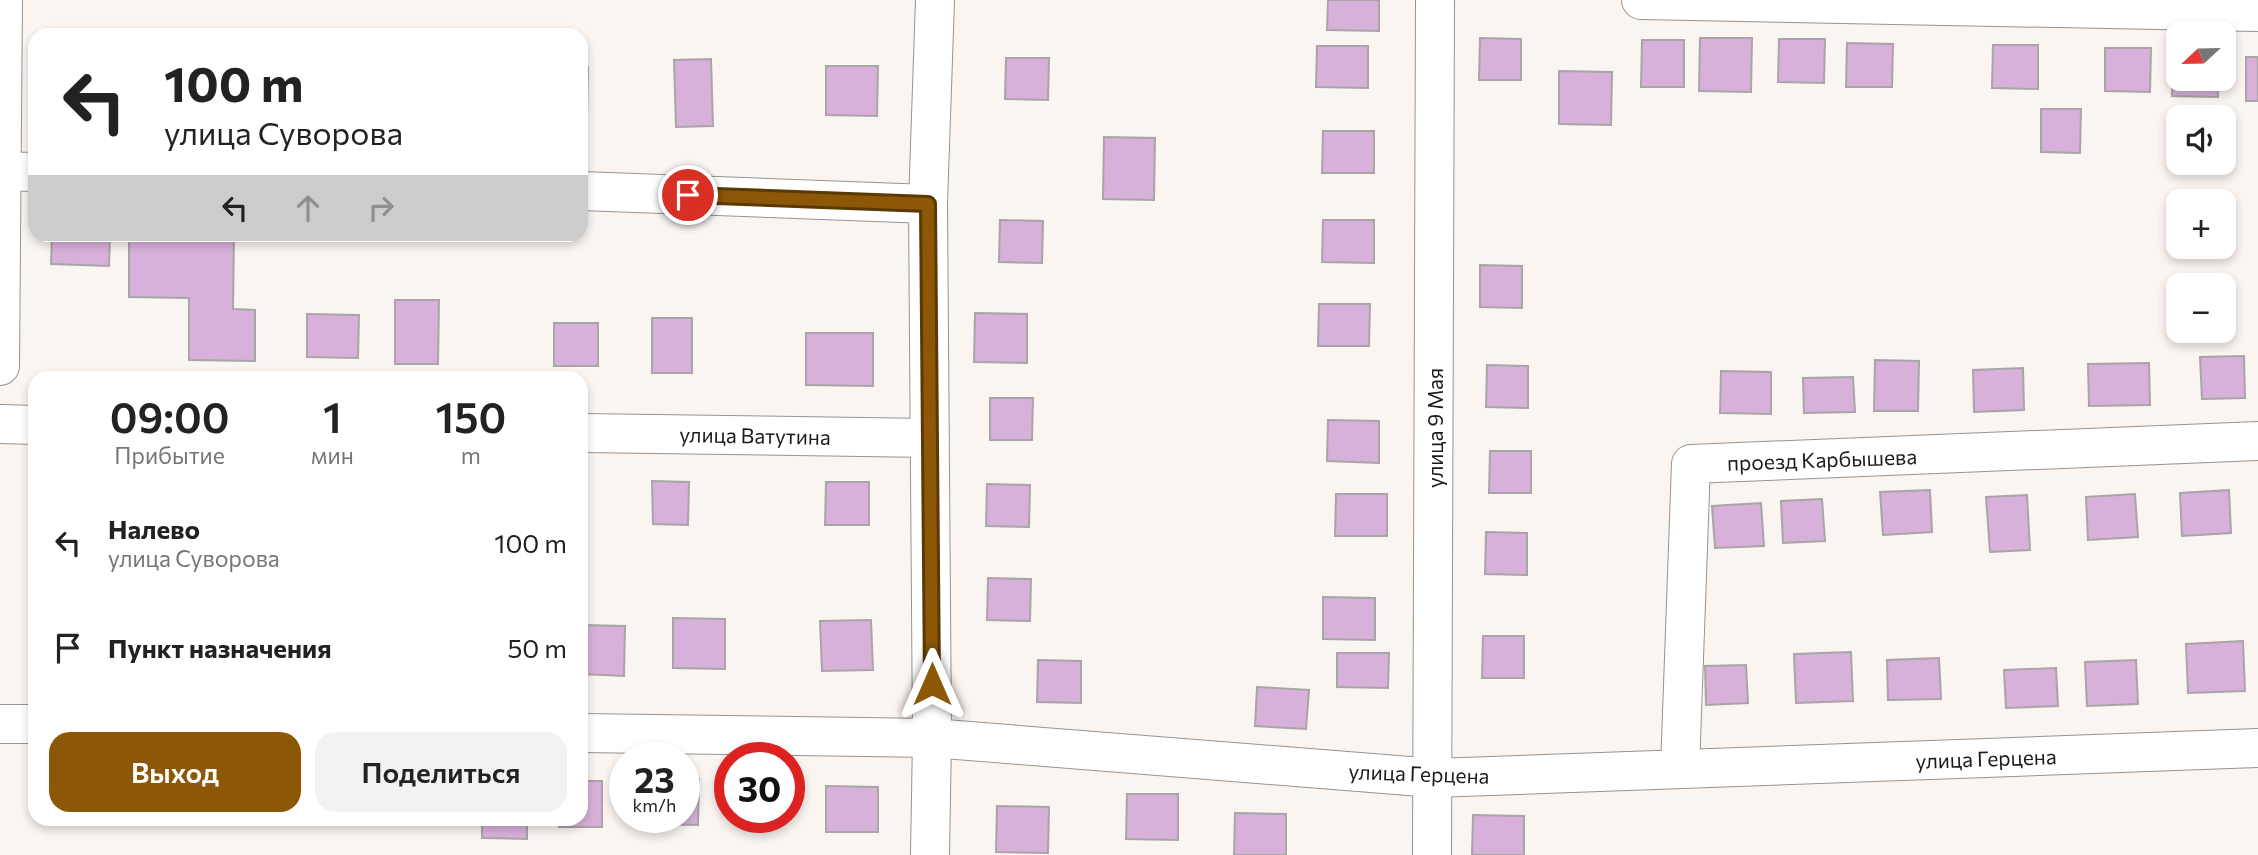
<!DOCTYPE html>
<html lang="ru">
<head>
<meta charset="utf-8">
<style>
  body { margin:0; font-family:Commissioner,sans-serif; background:#f2f2f2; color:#222; height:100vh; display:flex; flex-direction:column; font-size:26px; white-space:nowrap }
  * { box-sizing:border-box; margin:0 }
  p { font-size:23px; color:#767676 }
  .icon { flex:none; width:38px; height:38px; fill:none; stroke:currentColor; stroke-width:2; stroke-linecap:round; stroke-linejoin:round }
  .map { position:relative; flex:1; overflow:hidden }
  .side { position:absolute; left:28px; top:371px; width:560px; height:455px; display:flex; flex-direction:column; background:#fff; border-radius:21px; box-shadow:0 4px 10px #0003 }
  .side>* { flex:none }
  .top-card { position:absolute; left:28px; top:28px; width:560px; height:214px; border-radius:21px; box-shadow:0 4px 10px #0003; background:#fff; color:#222; overflow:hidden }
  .needle { width:46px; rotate:248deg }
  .buttons { position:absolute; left:2166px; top:21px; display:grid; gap:14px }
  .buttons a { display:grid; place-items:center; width:70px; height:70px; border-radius:14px; background:#fff; box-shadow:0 4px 10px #0003; font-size:35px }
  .speed { position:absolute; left:609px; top:742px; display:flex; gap:14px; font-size:35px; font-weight:700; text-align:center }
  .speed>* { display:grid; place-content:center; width:91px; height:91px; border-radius:50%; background:#fff; box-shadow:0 4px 10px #0003; line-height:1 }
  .speed small { font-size:18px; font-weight:400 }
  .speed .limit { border:10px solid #d22; background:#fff; color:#111 }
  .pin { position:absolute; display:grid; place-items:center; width:60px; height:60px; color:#fff; margin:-30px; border:4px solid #fff; border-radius:50%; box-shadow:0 2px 7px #0007 }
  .me { position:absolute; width:77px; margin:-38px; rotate:0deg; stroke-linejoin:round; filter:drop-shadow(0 0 5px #0008) }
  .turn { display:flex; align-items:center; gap:24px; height:147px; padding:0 21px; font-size:32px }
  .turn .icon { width:91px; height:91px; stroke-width:2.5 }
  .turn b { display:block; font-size:49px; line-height:60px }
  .lanes { display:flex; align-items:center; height:66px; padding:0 21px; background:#0003; justify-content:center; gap:35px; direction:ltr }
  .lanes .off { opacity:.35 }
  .eta { display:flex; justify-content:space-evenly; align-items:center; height:119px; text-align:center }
  .eta b { font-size:42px; font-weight:600; line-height:49px }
  .action { display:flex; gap:14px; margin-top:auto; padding:14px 21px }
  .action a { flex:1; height:80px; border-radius:21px; background:#8c5707; color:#fff; font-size:28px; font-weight:600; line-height:80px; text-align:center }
  .action a+a { background:#f2f2f2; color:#222 }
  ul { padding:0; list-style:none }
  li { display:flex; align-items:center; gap:21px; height:105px; padding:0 21px }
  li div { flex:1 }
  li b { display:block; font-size:26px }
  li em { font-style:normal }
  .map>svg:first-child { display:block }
</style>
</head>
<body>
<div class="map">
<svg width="2258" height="855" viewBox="0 0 2258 855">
  <rect width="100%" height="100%" fill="#faf5f1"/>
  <path fill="#d8b1da" stroke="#a8a4a8" stroke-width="2" d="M1328,0H1379V31L1327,30Z
    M1480,38L1521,39V80H1479Z
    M1700,38H1752L1751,92L1699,91Z
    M1779,39H1825L1824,83L1778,82Z
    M1642,40H1684V87H1641Z
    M1847,43L1893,44L1892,87H1846Z
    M1993,45H2038V89L1992,88Z
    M1317,46H1368V88L1316,87Z
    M2105,48H2151L2150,92L2105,91Z
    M2173,53H2179V79H2218V97L2172,96Z
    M2246,57H2258V101H2246Z
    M1006,58H1049L1048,100L1005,99Z
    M711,59L713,126L676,127L674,60Z
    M826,66H878L877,116L826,115Z
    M581,67H588L587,117H581Z
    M1559,71L1612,72L1611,125L1559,124Z
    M2041,109H2081L2080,153L2041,152Z
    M1323,131H1374V173H1322Z
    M1104,137L1155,138L1154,200L1103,199Z
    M1000,220L1043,221L1042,263L999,262Z
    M1323,220H1374V263L1322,262Z
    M52,234H110L109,266L51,264Z
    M129,234H234L233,309L255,310V361L189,360V298L129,297Z
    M1480,265L1522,266V308L1480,307Z
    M395,300H439L438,364H395Z
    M1319,304H1370L1369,346H1318Z
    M975,313L1027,314V363L974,362Z
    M307,314L359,315L358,358L307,357Z
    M652,318H692V373H652Z
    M554,323H598V366H554Z
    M806,333H873V386L806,385Z
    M2244,356L2245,398L2202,399L2200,357Z
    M1875,360L1919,361L1918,411H1874Z
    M2149,363L2150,405L2089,406L2088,364Z
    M1487,365L1528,366V408L1486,407Z
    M2023,368L2024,410L1974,412L1973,370Z
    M1721,371L1771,372V414L1720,413Z
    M1853,377L1855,412L1804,413L1803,378Z
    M990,398H1033L1032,440H990Z
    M1328,420L1379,421V463L1327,461Z
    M1490,451H1531V493H1489Z
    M652,481L689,482L688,525L653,524Z
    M826,482H869V525H825Z
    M987,484L1030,485L1029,527L986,526Z
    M1930,490L1932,532L1883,535L1880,492Z
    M2229,490L2231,533L2182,536L2180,493Z
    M1336,494H1387V536H1335Z
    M2135,494L2138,537L2088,540L2086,497Z
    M2027,495L2030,550L1990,552L1986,497Z
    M1822,499L1825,541L1783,543L1781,501Z
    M1761,503L1764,546L1715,548L1712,506Z
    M1486,532L1527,533V575L1485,574Z
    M988,578L1031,579L1030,621L987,620Z
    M1323,597L1375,598V640L1323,639Z
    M673,618L725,619V669L673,668Z
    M871,620L873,670L822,671L820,621Z
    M581,625L625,626L624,676L581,674Z
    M1483,636H1524V678H1482Z
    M2243,641L2245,691L2188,693L2186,644Z
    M1851,652L1853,701L1796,703L1794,654Z
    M1337,653H1389L1388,688L1337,687Z
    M1939,658L1941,699L1888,700L1887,660Z
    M1038,660L1081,661V703L1037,702Z
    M2136,660L2138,704L2087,706L2085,662Z
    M1746,665L1748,703L1706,705L1705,666Z
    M2056,668L2058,706L2006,708L2004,670Z
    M1257,687L1309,690L1306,729L1255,726Z
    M684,779H699L698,825L647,824V817H684Z
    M581,781H602V827H559V819H581Z
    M826,786L878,787V832H826Z
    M1127,794H1178V840L1126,839Z
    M997,806L1049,807L1048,853L996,852Z
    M1235,813L1286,814V855H1234Z
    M1473,815L1524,816V855H1472Z
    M731,817H776V820L731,819Z
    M67,819H118V821L67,822Z
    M482,819H527V839L482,838Z"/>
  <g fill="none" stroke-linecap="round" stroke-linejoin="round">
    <defs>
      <path id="minor" d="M1641,0L2258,12
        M0,171L35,172
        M581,191L928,204
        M0,366L3,0
        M0,424L35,425
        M581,433L930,438
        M0,724H35
        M581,733L932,738L1434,778L2258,748
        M1680,769L1691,464L2258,441
        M930,855L932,738L928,204L935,0
        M1432,855L1435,0"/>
    </defs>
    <use href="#minor" stroke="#98938f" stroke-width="40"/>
    <use href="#minor" stroke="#fff" stroke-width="38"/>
  </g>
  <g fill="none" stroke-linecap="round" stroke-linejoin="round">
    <defs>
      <path id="route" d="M688,195L928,204L932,684"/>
    </defs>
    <use href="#route" stroke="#5b3905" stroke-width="18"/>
    <use href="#route" stroke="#8c5707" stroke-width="12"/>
  </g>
  <g text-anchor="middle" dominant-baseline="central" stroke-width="7" stroke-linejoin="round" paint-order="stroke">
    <g font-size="21" fill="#1e1c1b" stroke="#fff">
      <text transform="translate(1434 428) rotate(-90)">улица 9 Мая</text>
      <text transform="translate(755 435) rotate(1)">улица Ватутина</text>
      <text transform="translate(1822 459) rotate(-2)">проезд Карбышева</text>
      <text transform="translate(1986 758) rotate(-2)">улица Герцена</text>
      <text transform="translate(1419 773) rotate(2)">улица Герцена</text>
    </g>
  </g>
</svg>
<div class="buttons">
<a><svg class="needle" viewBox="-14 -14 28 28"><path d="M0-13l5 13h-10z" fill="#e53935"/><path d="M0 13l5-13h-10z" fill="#767676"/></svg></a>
<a><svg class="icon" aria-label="sound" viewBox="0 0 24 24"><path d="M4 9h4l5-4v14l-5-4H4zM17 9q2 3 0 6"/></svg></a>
<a>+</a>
<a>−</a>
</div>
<div class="speed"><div>23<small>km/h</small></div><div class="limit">30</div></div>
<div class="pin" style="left:688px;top:195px;background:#d93025"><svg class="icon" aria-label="arrive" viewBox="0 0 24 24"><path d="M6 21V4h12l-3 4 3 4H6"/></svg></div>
<svg class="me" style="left:932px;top:684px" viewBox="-20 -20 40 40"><path d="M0-17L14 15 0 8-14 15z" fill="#8c5707" stroke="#fff" stroke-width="4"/></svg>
<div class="top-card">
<div class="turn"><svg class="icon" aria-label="left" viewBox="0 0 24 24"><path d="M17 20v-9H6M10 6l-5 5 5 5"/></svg><div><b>100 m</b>улица Суворова</div></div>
<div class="lanes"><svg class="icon" aria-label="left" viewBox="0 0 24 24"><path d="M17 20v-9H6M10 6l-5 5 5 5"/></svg><svg class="icon off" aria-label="ahead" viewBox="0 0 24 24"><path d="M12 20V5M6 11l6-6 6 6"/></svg><svg class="icon off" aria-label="right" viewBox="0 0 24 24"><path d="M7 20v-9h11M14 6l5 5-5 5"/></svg></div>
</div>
<section class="side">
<div class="eta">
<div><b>09:00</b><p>Прибытие</p></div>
<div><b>1</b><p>мин</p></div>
<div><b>150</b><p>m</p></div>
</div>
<ul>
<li><svg class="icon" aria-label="left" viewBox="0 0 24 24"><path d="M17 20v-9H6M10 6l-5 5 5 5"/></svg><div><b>Налево</b><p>улица Суворова</p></div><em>100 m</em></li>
<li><svg class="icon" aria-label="arrive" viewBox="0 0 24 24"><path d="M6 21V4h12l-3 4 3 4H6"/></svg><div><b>Пункт назначения</b></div><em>50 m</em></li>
</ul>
<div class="action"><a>Выход</a><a>Поделиться</a></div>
</section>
</div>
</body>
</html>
